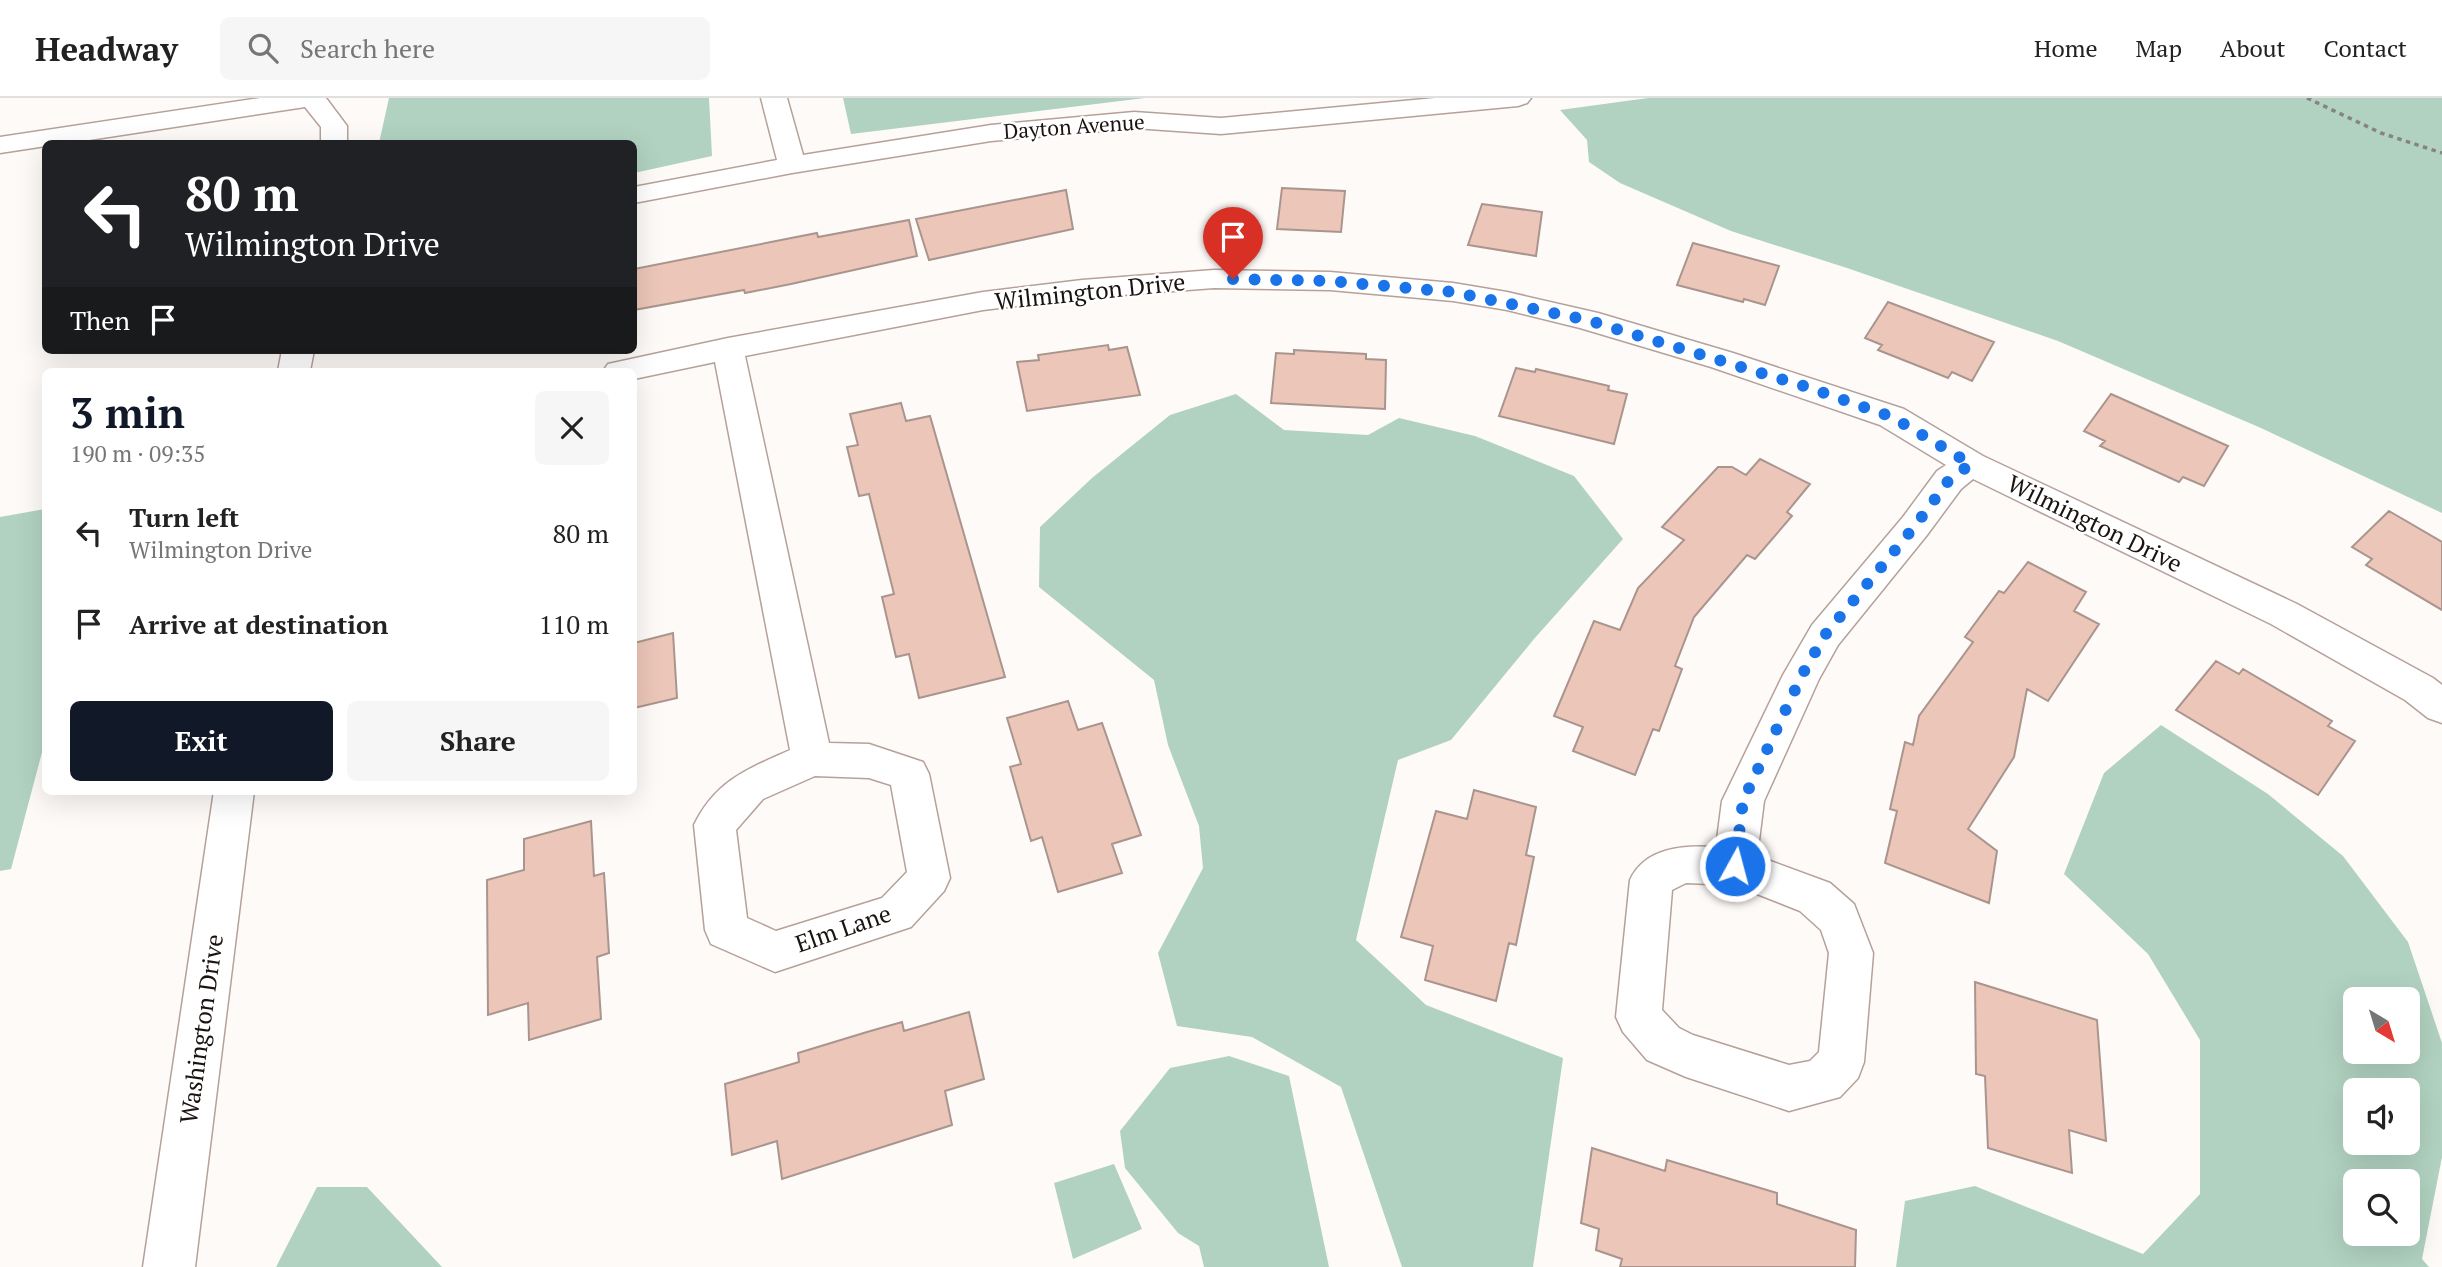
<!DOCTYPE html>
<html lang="en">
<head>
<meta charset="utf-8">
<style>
  body { margin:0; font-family:"PT Serif",serif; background:#f6f6f6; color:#222; height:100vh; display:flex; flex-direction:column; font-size:26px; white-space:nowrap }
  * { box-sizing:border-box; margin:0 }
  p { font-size:23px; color:#767676 }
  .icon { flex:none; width:38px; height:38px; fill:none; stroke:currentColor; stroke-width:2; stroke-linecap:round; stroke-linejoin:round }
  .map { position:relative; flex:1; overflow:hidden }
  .details { position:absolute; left:42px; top:270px; width:595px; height:427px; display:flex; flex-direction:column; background:#fff; border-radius:10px; box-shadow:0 7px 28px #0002 }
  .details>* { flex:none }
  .banner { position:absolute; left:42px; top:42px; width:595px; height:214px; border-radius:10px; box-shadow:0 7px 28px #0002; background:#202124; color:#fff; overflow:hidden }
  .needle { width:46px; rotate:142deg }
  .tools { position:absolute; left:2343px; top:889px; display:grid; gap:14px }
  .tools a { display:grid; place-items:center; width:77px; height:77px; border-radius:10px; background:#fff; box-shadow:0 7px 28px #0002; font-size:35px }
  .pin { position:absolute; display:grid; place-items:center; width:60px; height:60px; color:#fff; margin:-72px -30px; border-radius:50% 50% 50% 0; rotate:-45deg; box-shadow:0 0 7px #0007 }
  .pin .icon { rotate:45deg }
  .me { position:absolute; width:77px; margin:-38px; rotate:7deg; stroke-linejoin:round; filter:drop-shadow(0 0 5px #0008) }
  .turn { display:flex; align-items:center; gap:24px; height:147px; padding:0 28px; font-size:32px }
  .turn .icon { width:91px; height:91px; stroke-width:2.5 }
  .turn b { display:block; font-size:49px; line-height:60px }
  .then { display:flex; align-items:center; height:66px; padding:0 28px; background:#0003; gap:14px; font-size:26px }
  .round { display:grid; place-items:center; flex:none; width:74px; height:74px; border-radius:10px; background:#f6f6f6 }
  .head { display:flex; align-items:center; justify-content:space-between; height:119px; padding:0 28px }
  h1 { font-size:42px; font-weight:700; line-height:52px; color:#111827 }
  .primary-button { display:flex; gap:14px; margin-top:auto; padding:14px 28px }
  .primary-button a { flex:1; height:80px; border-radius:10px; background:#111827; color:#fff; font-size:28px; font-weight:700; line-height:80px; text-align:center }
  .primary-button a+a { background:#f6f6f6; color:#222 }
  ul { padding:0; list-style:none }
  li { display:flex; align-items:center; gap:21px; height:91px; padding:0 28px }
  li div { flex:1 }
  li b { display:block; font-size:26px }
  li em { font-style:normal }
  header { display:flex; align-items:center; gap:42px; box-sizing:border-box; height:98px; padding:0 35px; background:#fff; border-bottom:2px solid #e0e0e0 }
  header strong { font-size:33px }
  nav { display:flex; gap:38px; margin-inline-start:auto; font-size:24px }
  .search { width:490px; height:63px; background:#f6f6f6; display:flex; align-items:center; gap:18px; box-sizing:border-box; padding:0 24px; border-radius:10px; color:#767676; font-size:26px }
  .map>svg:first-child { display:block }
</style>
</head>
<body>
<header>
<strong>Headway</strong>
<div class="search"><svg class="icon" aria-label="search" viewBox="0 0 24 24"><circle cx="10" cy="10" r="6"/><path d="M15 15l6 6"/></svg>Search here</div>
<nav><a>Home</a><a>Map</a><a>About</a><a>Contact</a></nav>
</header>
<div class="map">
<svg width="2442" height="1169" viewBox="0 0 2442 1169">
  <rect width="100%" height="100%" fill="#fefaf8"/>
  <path fill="#b1d2c1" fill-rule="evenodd" d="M389,0H709L712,58L634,75V46L379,45Z
    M843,0H1145L851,36Z
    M1648,0H2442V415L2261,330L2058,243L1847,170L1731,133L1620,85L1589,64L1587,42L1560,12Z
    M1236,296L1284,332L1368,337L1399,320L1475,338L1574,378L1623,441L1534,541L1451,642L1398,662L1356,842L1426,907L1563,960L1533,1169H1402L1341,989L1252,939L1177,928L1158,855L1203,770L1199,728L1168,647L1154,582L1039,489L1040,429L1092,380L1170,317Z
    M45,411V643L11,771L0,773V419Z
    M2161,627L2268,696L2343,758L2408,844L2442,945V1059L2422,1161L2429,1169H1896L1905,1103L1975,1088L2143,1156L2200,1096V942L2148,856L2064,776L2104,675ZM2356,901H2408V954H2356ZM2408,992V1045H2356V992ZM2408,1083V1136H2356V1083Z
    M1229,958L1289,978L1329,1169H1204L1199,1148L1178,1135L1125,1070L1120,1033L1170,970Z
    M1114,1066L1142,1131L1073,1161L1054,1085Z
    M317,1089H367L442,1169H276Z"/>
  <path fill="#ecc6b8" stroke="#a9958e" stroke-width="2" d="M1282,90L1345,93L1341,134L1277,131Z
    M1066,92L1073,131L929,162L916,121Z
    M1482,106L1542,114L1536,158L1468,147Z
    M909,122L917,158L791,186L745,195L744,192L634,212V171L817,135L818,139Z
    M1693,145L1779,168L1765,207L1744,201L1743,204L1677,187Z
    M1888,204L1994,244L1972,283L1952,274L1948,280L1926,271L1878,252L1882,247L1865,240Z
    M1108,247L1109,252L1127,249L1140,297L1027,313L1017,264L1039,262L1038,257Z
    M1294,252L1366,256V261L1386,262L1385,311L1271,305L1276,255L1294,256Z
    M1516,270L1535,274L1536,271L1609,288L1608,292L1627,296L1614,346L1499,318Z
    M2111,296L2228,348L2204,388L2183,379L2179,384L2100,348L2105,343L2084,333Z
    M901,305L906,323L930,318L1005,579L919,600L909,556L896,559L882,499L894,496L869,396L859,398L847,349L858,347L850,316Z
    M1760,361L1810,386L1787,414L1792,418L1755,461L1747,457L1694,519L1675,568L1682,571L1659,633L1653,631L1635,677L1573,653L1583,629L1554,618L1594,523L1620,532L1638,490L1684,442L1662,429L1718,369H1732L1746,377Z
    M2389,413L2442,444V512L2366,467L2372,461L2352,449Z
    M2028,464L2086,494L2074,513L2099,526L2048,603L2027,591L2014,659L1968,731L1997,753L1989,805L1885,765L1897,713L1890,711L1905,644L1913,647L1919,618L1973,544L1965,539L1999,493L2004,495Z
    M673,535L677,600L634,610V545Z
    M2216,563L2239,576L2243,571L2332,623L2328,628L2355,643L2318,697L2176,612Z
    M1068,603L1078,632L1102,625L1141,737L1112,746L1122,775L1058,794L1042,739L1031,743L1010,669L1021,666L1007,620Z
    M1474,692L1536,709L1526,757L1534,759L1516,847L1509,845L1496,903L1425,882L1433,848L1401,839L1436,713L1467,721Z
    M591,723L594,778L604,775L609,855L597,859L601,921L529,942L528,905L488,917L487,782L524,772V741Z
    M1975,884L2097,922L2106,1043L2069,1032L2072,1075L1988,1050L1985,978L1976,976Z
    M969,914L984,981L945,993L952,1027L782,1081L777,1043L732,1057L725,986L799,964L798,955L867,934L902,924L904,933Z
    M1592,1050L1665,1073L1667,1062L1777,1095V1106L1856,1132L1855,1169H1620L1622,1161L1596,1152L1599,1131L1581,1125Z"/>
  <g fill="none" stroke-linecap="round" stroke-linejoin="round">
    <defs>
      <path id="minor" d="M260,0H326L347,28V46H321V29L305,9L63,46H46V48L0,55V39Z
        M761,0H787L803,57L991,27L1134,14L1221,20L1435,0H1531L1527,5L1518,8L1221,36L1134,30L991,43L792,75L634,105V89L777,62Z
        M1214,172L1330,174L1453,185L1507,194L1598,215L1733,255L1904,311L1983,358L2297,506L2433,580L2442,587V625L2428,620L2405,602L2271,526L1973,381L1961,391L1927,437L1838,547L1819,581L1764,703L1757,758L1830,785L1854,806L1873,855L1864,964L1858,980L1840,999L1789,1013L1686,979L1647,962L1623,934L1616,919L1630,782C1645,749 1684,747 1716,749L1722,703L1783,577L1812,527L1903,419L1937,373L1946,367L1880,327L1711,269L1580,230L1507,212L1453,203L1330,192L1214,190L1082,200L983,212L745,258L829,645L869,646L923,664L929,676L950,780L944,793L911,829L775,874L711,846L705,832L694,727C716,682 748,671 790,652L715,264L634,281V273H603L608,266L728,240L983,194L1082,182ZM815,678L869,680L891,687L907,774L882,800L776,833L747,820L736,732L763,701ZM1686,785L1734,787L1800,813L1821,832L1829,855L1819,954L1810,963L1789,967L1693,937L1679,930L1662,912L1672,792Z
        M282,252H314L310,273H278Z
        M214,693H254L195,1169H143Z"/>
    </defs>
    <use href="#minor" stroke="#b5a199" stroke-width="3"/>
    <path stroke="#888380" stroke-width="3.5" stroke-dasharray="4.5 4.5" stroke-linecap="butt" d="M2307,0L2381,35L2442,55"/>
    <use href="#minor" fill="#fff" fill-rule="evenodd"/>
  </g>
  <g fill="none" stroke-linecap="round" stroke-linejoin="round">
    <path stroke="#1a73e8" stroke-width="12" stroke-dasharray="0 21.6" d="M1233,181L1330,183L1453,194L1587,222L1807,289L1892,319L1971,366L1949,382L1915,428L1825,537L1802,577L1743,703L1735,768"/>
  </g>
  <g text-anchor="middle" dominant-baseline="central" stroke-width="5" stroke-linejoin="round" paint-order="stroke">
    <g font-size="21" fill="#1a1310" stroke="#fff">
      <text transform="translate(1074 28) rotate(-4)">Dayton Avenue</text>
    </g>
    <g font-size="24" fill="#1a1310" stroke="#fff">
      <text transform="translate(1090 193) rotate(-6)">Wilmington Drive</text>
      <text transform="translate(2095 425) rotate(26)">Wilmington Drive</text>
      <text transform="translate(843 830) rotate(-19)">Elm Lane</text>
      <text transform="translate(201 931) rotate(-82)">Washington Drive</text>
    </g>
  </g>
</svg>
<div class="tools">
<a><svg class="needle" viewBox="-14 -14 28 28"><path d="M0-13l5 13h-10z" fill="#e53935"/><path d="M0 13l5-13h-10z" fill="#767676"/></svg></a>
<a><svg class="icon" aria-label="sound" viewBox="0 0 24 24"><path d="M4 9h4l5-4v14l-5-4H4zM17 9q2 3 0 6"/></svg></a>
<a><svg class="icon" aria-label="search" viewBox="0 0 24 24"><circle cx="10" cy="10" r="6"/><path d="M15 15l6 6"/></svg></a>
</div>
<div class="pin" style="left:1233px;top:181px;background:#d93025"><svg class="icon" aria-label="arrive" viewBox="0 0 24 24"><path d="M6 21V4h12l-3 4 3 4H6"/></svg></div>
<svg class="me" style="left:1735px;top:768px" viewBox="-20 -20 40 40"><circle r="17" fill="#1a73e8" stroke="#fff" stroke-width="3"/><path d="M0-11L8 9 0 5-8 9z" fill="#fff"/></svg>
<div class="banner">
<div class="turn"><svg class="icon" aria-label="left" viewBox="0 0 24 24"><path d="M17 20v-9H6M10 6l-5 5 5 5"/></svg><div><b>80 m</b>Wilmington Drive</div></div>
<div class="then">Then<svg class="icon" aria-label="arrive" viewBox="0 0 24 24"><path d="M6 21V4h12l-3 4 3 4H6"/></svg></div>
</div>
<section class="details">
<div class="head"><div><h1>3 min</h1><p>190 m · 09:35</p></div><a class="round"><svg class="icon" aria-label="close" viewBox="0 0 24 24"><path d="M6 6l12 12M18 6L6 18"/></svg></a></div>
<ul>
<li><svg class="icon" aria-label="left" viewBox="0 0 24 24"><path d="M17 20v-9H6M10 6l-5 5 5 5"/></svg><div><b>Turn left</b><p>Wilmington Drive</p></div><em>80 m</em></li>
<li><svg class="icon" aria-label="arrive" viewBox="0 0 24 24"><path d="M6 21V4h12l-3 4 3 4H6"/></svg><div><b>Arrive at destination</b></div><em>110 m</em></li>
</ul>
<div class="primary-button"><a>Exit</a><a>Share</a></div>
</section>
</div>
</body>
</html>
